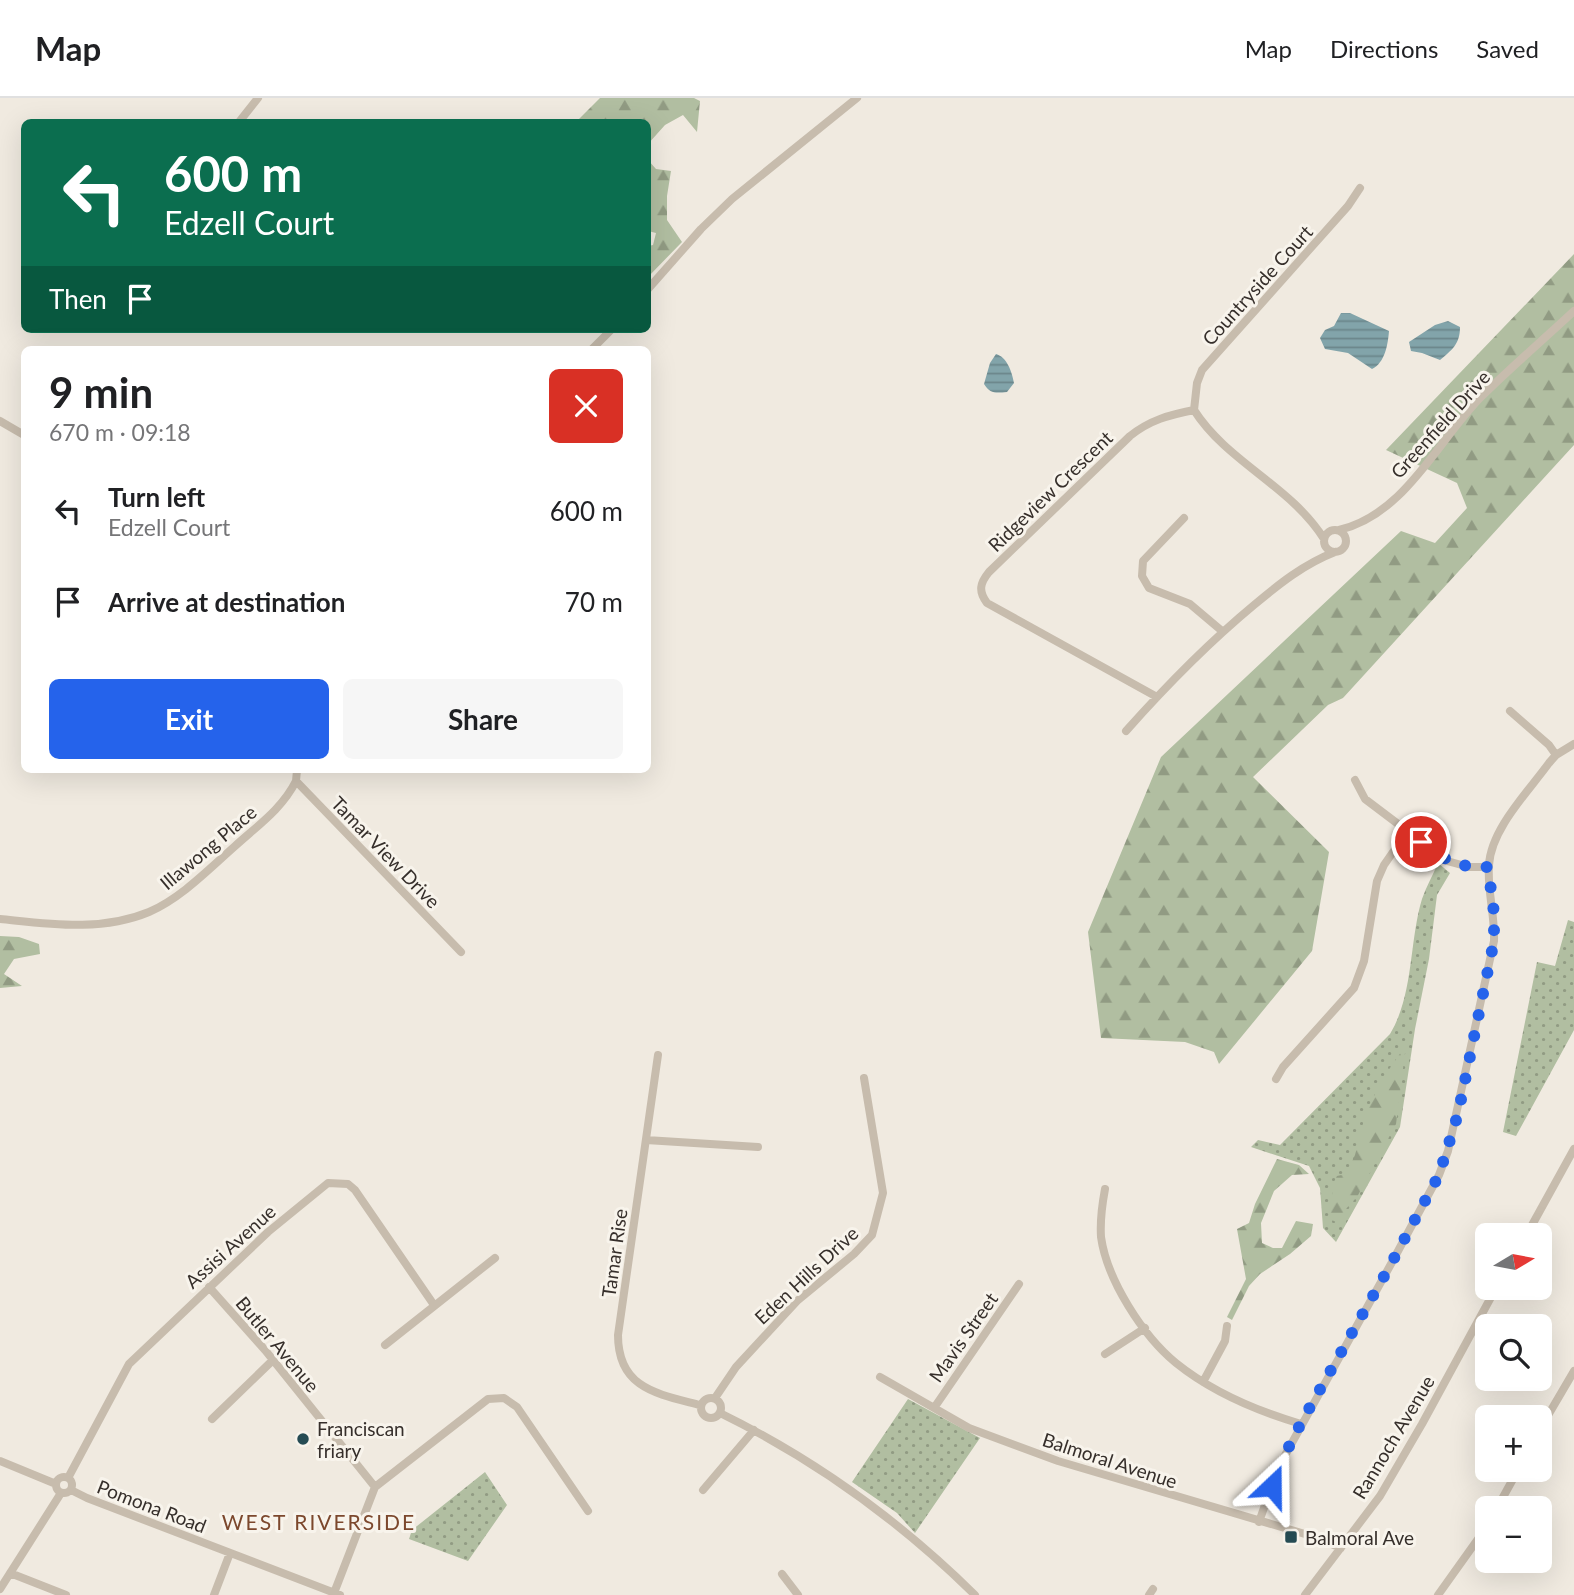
<!DOCTYPE html>
<html lang="en">
<head>
<meta charset="utf-8">
<style>
  body { margin:0; font-family:Lato,sans-serif; background:#f6f6f6; color:#202124; height:100vh; display:flex; flex-direction:column; font-size:26px; white-space:nowrap }
  * { box-sizing:border-box; margin:0 }
  p { font-size:23px; color:#757577 }
  .icon { flex:none; width:38px; height:38px; fill:none; stroke:currentColor; stroke-width:2; stroke-linecap:round; stroke-linejoin:round }
  .map { position:relative; flex:1; overflow:hidden }
  .sheet { position:absolute; left:21px; top:248px; width:630px; height:427px; display:flex; flex-direction:column; background:#fff; border-radius:10px; box-shadow:0 7px 28px #0002 }
  .sheet>* { flex:none }
  .top-card { position:absolute; left:21px; top:21px; width:630px; height:214px; border-radius:10px; box-shadow:0 7px 28px #0002; background:#0b6e4f; color:#fff; overflow:hidden }
  .needle { width:46px; rotate:80deg }
  .tools { position:absolute; left:1475px; top:1125px; display:grid; gap:14px }
  .tools a { display:grid; place-items:center; width:77px; height:77px; border-radius:10px; background:#fff; box-shadow:0 7px 28px #0002; font-size:35px }
  .pin { position:absolute; display:grid; place-items:center; width:60px; height:60px; color:#fff; margin:-30px; border:4px solid #fff; border-radius:50%; box-shadow:0 2px 7px #0007 }
  .me { position:absolute; width:77px; margin:-38px; rotate:23deg; stroke-linejoin:round; filter:drop-shadow(0 0 5px #0008) }
  .turn { display:flex; align-items:center; gap:24px; height:147px; padding:0 28px; font-size:32px }
  .turn .icon { width:91px; height:91px; stroke-width:2.5 }
  .turn b { display:block; font-size:49px; line-height:60px }
  .then { display:flex; align-items:center; height:66px; padding:0 28px; background:#0003; gap:14px; font-size:26px }
  .round { display:grid; place-items:center; flex:none; width:74px; height:74px; border-radius:10px; background:#f6f6f6 }
  .headline { display:flex; align-items:center; justify-content:space-between; height:119px; padding:0 28px }
  h1 { font-size:42px; font-weight:700; line-height:52px }
  .cta { display:flex; gap:14px; margin-top:auto; padding:14px 28px }
  .cta a { flex:1; height:80px; border-radius:10px; background:#2563eb; color:#fff; font-size:28px; font-weight:700; line-height:80px; text-align:center }
  .cta a+a { background:#f6f6f6; color:#202124 }
  ul { padding:0; list-style:none }
  li { display:flex; align-items:center; gap:21px; height:91px; padding:0 28px }
  li div { flex:1 }
  li b { display:block; font-size:26px }
  li em { font-style:normal }
  header { display:flex; align-items:center; gap:42px; box-sizing:border-box; height:98px; padding:0 35px; background:#fff; border-bottom:2px solid #e0e0e0 }
  header strong { font-size:33px }
  nav { display:flex; gap:38px; margin-inline-start:auto; font-size:24px }
  .map>svg:first-child { display:block }
</style>
</head>
<body>
<header>
<strong>Map</strong>
<nav><a>Map</a><a>Directions</a><a>Saved</a></nav>
</header>
<div class="map">
<svg width="1574" height="1497" viewBox="0 0 1574 1497">
  <defs>
    <pattern id="grass-dots" width="8" height="8" patternUnits="userSpaceOnUse" patternTransform="scale(1.75)"><rect width="8" height="8" fill="#b1bea1"/><path d="M2 2h.1M6 6h.1" fill="none" stroke="#919b83" stroke-width="1.8" stroke-linecap="round"/></pattern>
    <pattern id="forest-firs" width="22" height="20" patternUnits="userSpaceOnUse" patternTransform="scale(1.75)"><rect width="22" height="20" fill="#b1bea1"/><path d="M5 1l3.5 6h-7zM16 11l3.5 6h-7z" fill="#919b83"/></pattern>
    <pattern id="water-rules" width="6" height="5" patternUnits="userSpaceOnUse" patternTransform="scale(1.75)"><rect width="6" height="5" fill="#82a4aa"/><path d="M0 2.5h6" fill="none" stroke="#6b868b"/></pattern>
  </defs>
  <rect width="100%" height="100%" fill="#f0eae0"/>
  <path fill="url(#grass-dots)" d="M1438,765L1450,775L1437,797L1429,861L1415,931L1400,1029L1336,1144L1323,1130L1320,1090L1309,1068L1251,1049L1258,1042L1280,1047L1390,936C1414,896 1409,844 1422,801C1426,789 1433,777 1438,765Z
    M1568,822L1574,824V932L1516,1038L1503,1034L1537,864L1555,868Z
    M908,1301L980,1340L915,1435L897,1415L852,1384Z
    M485,1374L507,1407L468,1463L409,1441L412,1432Z"/>
  <path fill="url(#forest-firs)" d="M600,0H694L700,3L697,34L683,17L665,27L648,46V24H576Z
    M648,62L656,71L671,73L667,98V122L682,144L648,179V148L653,147L656,135L648,133Z
    M1574,156V347L1343,600L1328,607L1253,679L1329,754L1312,853L1219,966L1214,954L1185,944L1101,940L1088,834L1161,659L1401,433L1435,445L1467,410L1457,385L1386,352Z
    M0,838L19,839L39,846L40,856L14,861L4,876L22,888L0,890Z
    M1406,947L1396,1026L1357,1099L1344,1113L1340,1126L1330,1121L1333,1086L1337,1078L1346,1076L1355,1057L1366,1014L1383,980Z
    M1277,1061L1299,1067L1309,1076L1292,1077L1274,1093L1261,1125L1262,1145L1273,1150H1282L1296,1123L1313,1126L1311,1138L1290,1156L1260,1176L1249,1188L1232,1222L1227,1219L1246,1181L1237,1131L1249,1125L1255,1106Z"/>
  <path fill="url(#water-rules)" d="M1341,215H1350L1389,233C1388,246 1385,265 1372,271L1348,255L1325,251L1320,240L1325,232L1334,228Z
    M1448,223L1460,229C1460,246 1452,252 1440,262L1422,255L1411,253L1409,244L1435,227Z
    M996,256C1007,259 1012,274 1014,285L1007,294C996,295 990,296 984,286L990,265Z"/>
  <g fill="none" stroke-linecap="round" stroke-linejoin="round">
    <path stroke="#c7bcad" stroke-width="8" d="M239,24L258,0
      M648,191L701,131L732,101L857,0
      M591,252L612,231
      M1194,312L1197,285L1202,272L1348,108L1360,90
      M1194,312C1227,364 1291,388 1324,441
      M0,323L24,337
      M1184,420L1143,463L1142,478L1149,490L1190,506L1222,533
      M1324 443a11 11 0 1 1 22 0a11 11 0 1 1-22 0Z
      M1339,432C1404,417 1437,344 1480,300C1510,270 1543,242 1574,213
      M1157,599L987,505C978,493 980,485 989,474L1130,338C1150,322 1169,317 1194,312
      M1510,613L1549,647L1556,657
      M1126,633C1166,588 1207,546 1254,507C1279,486 1304,466 1335,454
      M297,672L296,683L461,854
      M1355,682L1365,701L1447,763L1469,769H1488
      M0,821C50,826 101,834 149,814C181,800 208,772 234,749C257,728 282,711 296,683
      M658,957L618,1237C618,1291 658,1296 700,1307
      M1276,981L1283,969L1354,890L1364,863L1377,783L1384,767L1407,734
      M646,1042L758,1049
      M1105,1091C1102,1107 1100,1123 1101,1139C1107,1182 1143,1238 1176,1265C1212,1294 1257,1313 1301,1326
      M1526,1138L1574,1051
      M209,1189L265,1252L375,1389
      M385,1247L495,1160
      M1105,1256L1145,1230
      M880,1279L969,1330L1058,1363L1315,1439L1341,1450
      M1203,1284L1225,1243L1227,1228
      M701 1310a10 10 0 1 1 20 0a10 10 0 1 1-20 0Z
      M715,1300L736,1269L797,1203L854,1156L872,1137L883,1095L864,980
      M934,1310L1019,1186
      M720,1315C814,1361 900,1423 975,1497
      M212,1321L273,1262
      M1540,1331L1574,1273
      M0,1363L56,1386
      M56 1387a8 8 0 1 1 16 0a8 8 0 1 1-16 0Z
      M68,1380L129,1266L268,1134L328,1085L348,1086L355,1092L434,1207
      M71,1392L87,1400L340,1497
      M703,1392L754,1332
      M1497,1410L1518,1372
      M1259,1424L1278,1370L1391,1166L1439,1077L1448,1053L1494,843C1495,817 1487,792 1489,767C1491,731 1528,694 1549,665L1556,657L1574,646
      M10,1475L66,1497
      M782,1476L798,1497
      M0,1491L61,1395
      M334,1495L375,1389L488,1301L504,1300L517,1309L588,1413
      M214,1497L230,1455
      M1149,1497L1153,1491
      M1305,1497L1380,1398L1422,1326L1496,1190
      M1438,1497L1488,1427"/>
  </g>
  <g fill="none" stroke-linecap="round" stroke-linejoin="round">
    <path stroke="#2563eb" stroke-width="12" stroke-dasharray="0 21.6" d="M1272,1388L1278,1370L1301,1325L1391,1166L1439,1077L1458,1016L1494,843V815L1488,769C1454,769 1448,763 1421,744"/>
  </g>
  <g fill="#254b53" stroke="#f8f4ec" stroke-width="2.5">
    <circle cx="303" cy="1341" r="7"/>
    <rect x="1284" y="1432" width="14" height="14" rx="3.5"/>
  </g>
  <g text-anchor="middle" dominant-baseline="central" stroke-width="6" stroke-linejoin="round" paint-order="stroke">
    <g font-size="19" fill="#362f2b" stroke="#f8f4ec">
      <text transform="translate(1257 187) rotate(-48)">Countryside Court</text>
      <text transform="translate(1440 326) rotate(-48)">Greenfield Drive</text>
      <text transform="translate(1050 393) rotate(-44)">Ridgeview Crescent</text>
      <text transform="translate(208 749) rotate(-40)">Illawong Place</text>
      <text transform="translate(386 754) rotate(46)">Tamar View Drive</text>
      <text transform="translate(230 1148) rotate(-42)">Assisi Avenue</text>
      <text transform="translate(614 1155) rotate(-82)">Tamar Rise</text>
      <text transform="translate(806 1177) rotate(-43)">Eden Hills Drive</text>
      <text transform="translate(963 1239) rotate(-55)">Mavis Street</text>
      <text transform="translate(278 1246) rotate(50)">Butler Avenue</text>
      <text transform="translate(1393 1339) rotate(-59)">Rannoch Avenue</text>
      <text transform="translate(1110 1362) rotate(18)">Balmoral Avenue</text>
      <text transform="translate(152 1408) rotate(21)">Pomona Road</text>
    </g>
    <g font-size="19" fill="#362f2b" stroke="#f8f4ec" text-anchor="start">
      <text x="317" y="1330">Franciscan<tspan x="317" dy="22">friary</tspan></text>
      <text x="1305" y="1439">Balmoral Ave</text>
    </g>
    <g font-size="21" letter-spacing="2" fill="#7c482d" stroke="#f8f4ec">
      <text x="319" y="1423">WEST RIVERSIDE</text>
    </g>
  </g>
</svg>
<div class="tools">
<a><svg class="needle" viewBox="-14 -14 28 28"><path d="M0-13l5 13h-10z" fill="#e53935"/><path d="M0 13l5-13h-10z" fill="#757577"/></svg></a>
<a><svg class="icon" aria-label="search" viewBox="0 0 24 24"><circle cx="10" cy="10" r="6"/><path d="M15 15l6 6"/></svg></a>
<a>+</a>
<a>−</a>
</div>
<div class="pin" style="left:1421px;top:744px;background:#d93025"><svg class="icon" aria-label="arrive" viewBox="0 0 24 24"><path d="M6 21V4h12l-3 4 3 4H6"/></svg></div>
<svg class="me" style="left:1272px;top:1388px" viewBox="-20 -20 40 40"><path d="M0-17L14 15 0 8-14 15z" fill="#2563eb" stroke="#fff" stroke-width="4"/></svg>
<div class="top-card">
<div class="turn"><svg class="icon" aria-label="left" viewBox="0 0 24 24"><path d="M17 20v-9H6M10 6l-5 5 5 5"/></svg><div><b>600 m</b>Edzell Court</div></div>
<div class="then">Then<svg class="icon" aria-label="arrive" viewBox="0 0 24 24"><path d="M6 21V4h12l-3 4 3 4H6"/></svg></div>
</div>
<section class="sheet">
<div class="headline"><div><h1>9 min</h1><p>670 m · 09:18</p></div><a class="round" style="background:#d93025;color:#fff"><svg class="icon" aria-label="close" viewBox="0 0 24 24"><path d="M6 6l12 12M18 6L6 18"/></svg></a></div>
<ul>
<li><svg class="icon" aria-label="left" viewBox="0 0 24 24"><path d="M17 20v-9H6M10 6l-5 5 5 5"/></svg><div><b>Turn left</b><p>Edzell Court</p></div><em>600 m</em></li>
<li><svg class="icon" aria-label="arrive" viewBox="0 0 24 24"><path d="M6 21V4h12l-3 4 3 4H6"/></svg><div><b>Arrive at destination</b></div><em>70 m</em></li>
</ul>
<div class="cta"><a>Exit</a><a>Share</a></div>
</section>
</div>
</body>
</html>
